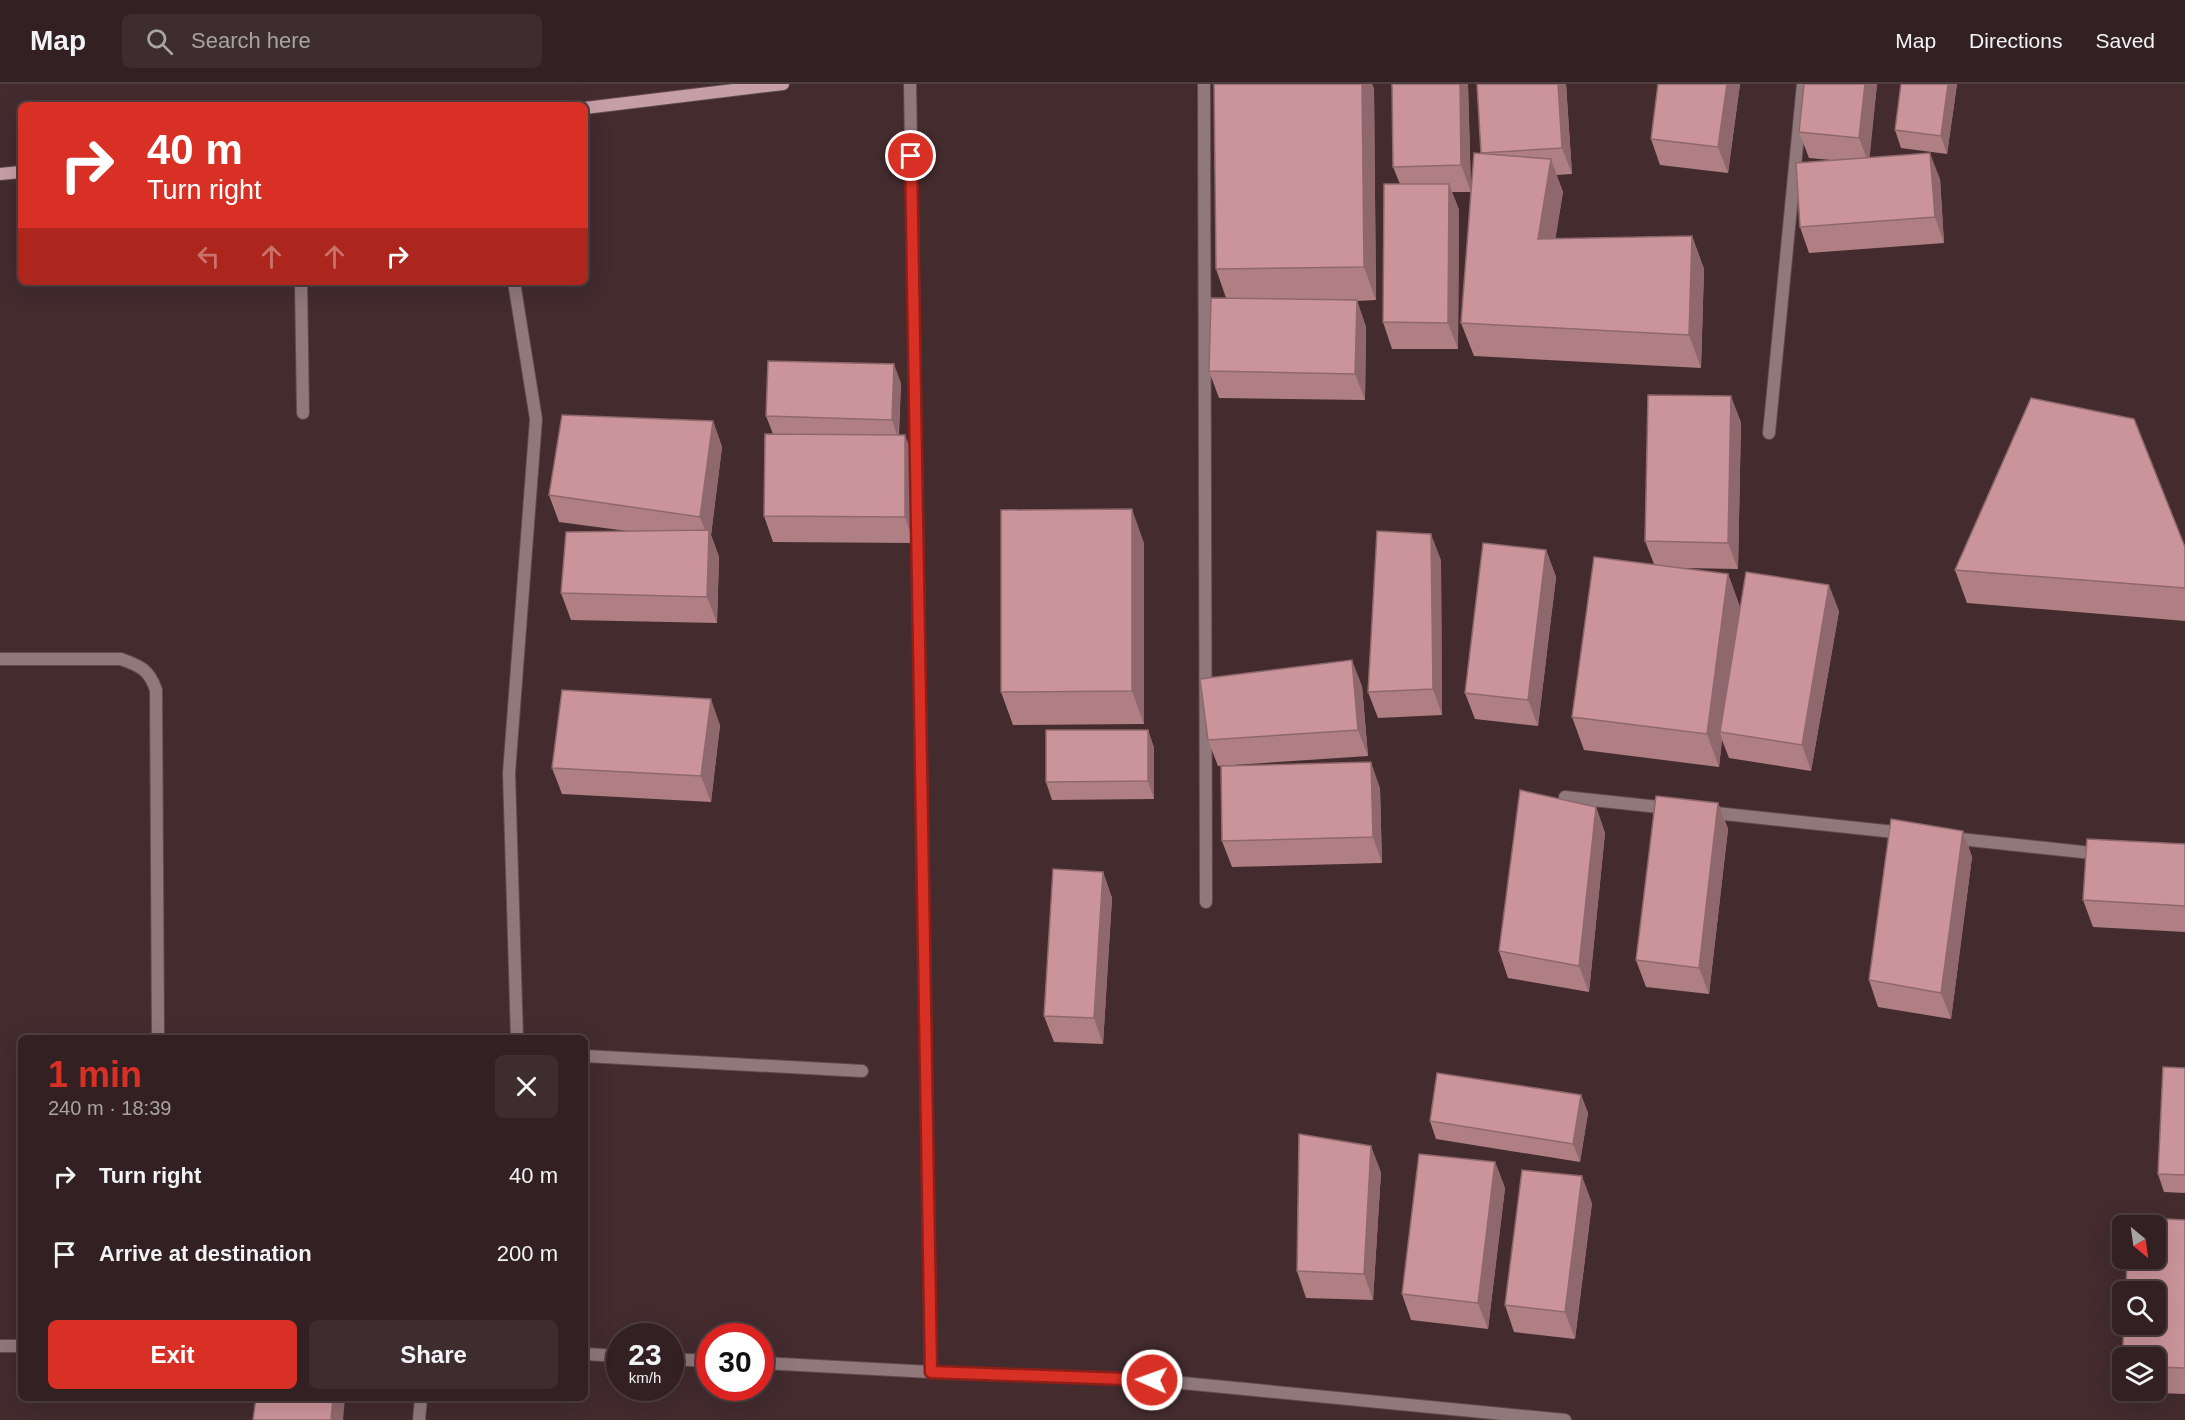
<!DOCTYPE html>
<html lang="en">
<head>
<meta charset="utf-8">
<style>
  body { margin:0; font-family:Helvetica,sans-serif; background:#3d2d2f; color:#f1f3f6; height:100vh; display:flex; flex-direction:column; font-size:22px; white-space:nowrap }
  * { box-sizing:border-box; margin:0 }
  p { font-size:20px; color:#a8a3a5 }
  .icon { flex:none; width:33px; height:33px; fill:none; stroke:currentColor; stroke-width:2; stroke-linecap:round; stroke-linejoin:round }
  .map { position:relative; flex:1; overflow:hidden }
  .side { position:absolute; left:18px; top:951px; width:570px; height:366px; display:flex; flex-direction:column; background:#322022; border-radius:9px; box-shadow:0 6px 24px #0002,0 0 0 2px #4d3e40 }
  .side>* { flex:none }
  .banner { position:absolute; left:18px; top:18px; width:570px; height:183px; border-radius:9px; box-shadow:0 6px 24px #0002,0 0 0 2px #4d3e40; background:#d93025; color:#fff; overflow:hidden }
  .needle { width:39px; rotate:151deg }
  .buttons { position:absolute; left:2112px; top:1131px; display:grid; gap:12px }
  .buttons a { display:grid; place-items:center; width:54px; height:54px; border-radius:9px; background:#322022; box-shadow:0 6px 24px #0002,0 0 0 2px #4d3e40; font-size:30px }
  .speed { position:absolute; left:606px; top:1239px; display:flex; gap:12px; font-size:30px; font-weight:700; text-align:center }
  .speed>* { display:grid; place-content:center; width:78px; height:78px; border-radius:50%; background:#322022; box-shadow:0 6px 24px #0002,0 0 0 2px #4d3e40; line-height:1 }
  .speed small { font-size:15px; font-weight:400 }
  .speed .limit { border:9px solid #d22; background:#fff; color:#111 }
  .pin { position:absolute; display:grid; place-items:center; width:51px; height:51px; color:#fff; margin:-26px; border:3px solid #fff; border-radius:50%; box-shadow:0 2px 6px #0007 }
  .me { position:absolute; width:66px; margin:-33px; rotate:272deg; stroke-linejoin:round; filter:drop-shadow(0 0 4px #0008) }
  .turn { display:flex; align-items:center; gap:21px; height:126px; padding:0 30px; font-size:27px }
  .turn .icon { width:78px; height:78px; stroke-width:2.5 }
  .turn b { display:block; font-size:42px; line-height:51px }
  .lanes { display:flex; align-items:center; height:57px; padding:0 30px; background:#0003; justify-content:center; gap:30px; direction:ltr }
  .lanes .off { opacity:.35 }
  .round { display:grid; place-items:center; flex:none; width:63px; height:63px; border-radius:9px; background:#3d2d2f }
  .headline { display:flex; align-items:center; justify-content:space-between; height:102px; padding:0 30px }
  h1 { font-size:36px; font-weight:700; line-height:45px; color:#d93025 }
  .action { display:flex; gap:12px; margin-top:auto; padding:12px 30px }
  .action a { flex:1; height:69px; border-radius:9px; background:#d93025; color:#fff; font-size:24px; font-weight:700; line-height:69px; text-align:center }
  .action a+a { background:#3d2d2f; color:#f1f3f6 }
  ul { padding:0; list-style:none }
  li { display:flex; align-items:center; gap:18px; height:78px; padding:0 30px }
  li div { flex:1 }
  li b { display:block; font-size:22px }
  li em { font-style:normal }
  header { display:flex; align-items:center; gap:36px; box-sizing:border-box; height:84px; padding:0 30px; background:#322022; border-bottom:2px solid #4d3e40 }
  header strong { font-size:28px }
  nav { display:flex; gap:33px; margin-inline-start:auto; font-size:21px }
  .search { width:420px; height:54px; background:#3d2d2f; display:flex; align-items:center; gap:15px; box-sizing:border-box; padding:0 21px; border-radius:9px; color:#a8a3a5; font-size:22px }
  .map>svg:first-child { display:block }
</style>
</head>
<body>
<header>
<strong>Map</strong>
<div class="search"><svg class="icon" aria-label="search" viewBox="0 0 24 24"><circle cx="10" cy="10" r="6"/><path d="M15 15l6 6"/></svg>Search here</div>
<nav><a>Map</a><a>Directions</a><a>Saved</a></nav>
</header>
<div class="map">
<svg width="2185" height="1336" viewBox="0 0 2185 1336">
  <rect width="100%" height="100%" fill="#432b2e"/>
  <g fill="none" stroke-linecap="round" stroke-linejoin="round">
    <defs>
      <path id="lane" d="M301,198L303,329
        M0,575H121C140,582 149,585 156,606L158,952
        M585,972L862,987"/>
      <path id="street" d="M910,0L931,1288
        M1204,0L1206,818
        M514,198L536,335L509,689L517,954
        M1769,349L1803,0
        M1565,713L1668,724
        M1706,728L1904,749
        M1951,754L2101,770
        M0,1262H21
        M585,1270L620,1272
        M670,1275L710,1277
        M760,1279L931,1288L1152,1296L1565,1336
        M419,1336L421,1314"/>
      <path id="secondary" d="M585,24L783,0
        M0,90L21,88"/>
    </defs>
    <use href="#lane" stroke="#604a4c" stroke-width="14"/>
    <use href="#street" stroke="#604a4c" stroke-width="14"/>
    <use href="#secondary" stroke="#604a4c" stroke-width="14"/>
    <use href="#lane" stroke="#90787b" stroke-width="12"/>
    <use href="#street" stroke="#90787b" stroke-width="12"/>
    <use href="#secondary" stroke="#c59fa3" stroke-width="12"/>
  </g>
  <path fill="#af7f84" d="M1214,0H1372L1374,5L1376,216L1357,217L1366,243L1365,316L1219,314L1209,287L1226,214L1216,185Z
    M1468,0L1471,108H1452L1459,126L1458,265H1392L1383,238L1400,100L1393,83Z
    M1566,0L1572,90L1556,91L1563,108L1555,155L1692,152L1704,185L1701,284L1474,272L1461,239L1481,69Z
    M1740,0L1728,89L1660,81L1651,55Z
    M1804,0H1877L1869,74L1940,95L1944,159L1809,169L1800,143L1831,76L1809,74L1799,48Z
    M1901,0H1957L1947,70L1901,64L1895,46Z
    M901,299L899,351L915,377L914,459L773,458L764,432L773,350L766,332Z
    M713,337L722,363L711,451L719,473L717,539L571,536L561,509L627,447L559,438L549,411Z
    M1741,338L1738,485L1683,484L1728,490L1740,523L1839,527L1811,687L1729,674L1722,656L1719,683L1584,666L1572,633L1654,480L1645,457Z
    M1144,459V640L1013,641L1001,608Z
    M2185,463V537L1967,519L1955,486Z
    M1546,466L1556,493L1538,642L1475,635L1465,609Z
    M1441,476L1442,631L1378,634L1368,608Z
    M1362,602L1368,672L1218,682L1208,656Z
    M720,641L711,718L562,710L552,684Z
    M1148,646L1154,664V715L1052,716L1046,698Z
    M1380,704L1382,779L1232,783L1222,757Z
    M1718,719L1728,745L1709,910L1646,903L1636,876Z
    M1596,723L1605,749L1589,908L1508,894L1499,867Z
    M1963,747L1972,773L1951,935L1878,923L1869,896Z
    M2185,760V848L2093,843L2083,816Z
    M1103,788L1112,814L1103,960L1054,958L1044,932Z
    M2185,984V1109L2164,1108L2158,1090Z
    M1581,1011L1588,1029L1580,1078L1436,1055L1430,1037Z
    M1495,1078L1505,1104L1488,1245L1411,1236L1402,1210Z
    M1381,1088L1373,1216L1306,1214L1297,1187Z
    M1592,1119L1575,1255L1514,1248L1505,1221Z
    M2130,1133L2185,1136V1310L2131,1308V1306H2156V1274H2122V1283V1281L2124,1240H2156V1208H2126L2127,1174H2156V1142H2129Z"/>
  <path fill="#8e686c" d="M1362,0H1372L1374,5L1376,216L1364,183Z
    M1460,0H1468L1471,108L1461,81Z
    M1558,0H1566L1572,90L1562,64Z
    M1727,0H1740L1728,89L1718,63Z
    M1865,0H1877L1869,80L1859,54Z
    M1948,0H1957L1947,70L1941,52Z
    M1930,69L1940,95L1944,159L1935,133Z
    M1551,75L1563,108L1550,189L1538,155Z
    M1449,100L1459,126L1458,265L1448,239Z
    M1692,152L1704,185L1701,284L1689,251Z
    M1357,216L1366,243L1365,316L1355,290Z
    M894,280L901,299L898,354L892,336Z
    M1731,312L1741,338L1738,485L1728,459Z
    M713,337L722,363L711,451L719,473L717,539L707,513L709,457L700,433Z
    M905,351L915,377L914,459L905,433Z
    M1132,425L1144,459V640L1132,607Z
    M1431,450L1441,476L1442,631L1433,605Z
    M1546,466L1556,493L1538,642L1528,616Z
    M1728,490L1740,523L1720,648L1722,656L1719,683L1707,650Z
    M1829,501L1839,527L1811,687L1802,661Z
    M1352,576L1362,602L1368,672L1358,646Z
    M711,615L720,641L711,718L701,692Z
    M1148,646L1154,664V715L1148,697Z
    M1371,678L1380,704L1382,779L1373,753Z
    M1718,719L1728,745L1709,910L1699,884Z
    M1596,723L1605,749L1589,908L1579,882Z
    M1963,747L1972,773L1951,935L1941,909Z
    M1103,788L1112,814L1103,960L1094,934Z
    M1581,1011L1588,1029L1580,1078L1573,1060Z
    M1371,1062L1381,1088L1373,1216L1364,1190Z
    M1495,1078L1505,1104L1488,1245L1478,1219Z
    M1582,1092L1592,1119L1575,1255L1565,1228Z
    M333,1314H345L343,1336H331Z"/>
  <path fill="#cb949a" stroke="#8e686c" stroke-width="1.5" d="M1214,0H1362L1364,183L1216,185Z
    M1392,0H1460L1461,81L1393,83Z
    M1477,0H1558L1562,64L1481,69Z
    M1658,0H1727L1718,63L1651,55Z
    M1804,0H1865L1859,54L1799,48Z
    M1901,0H1948L1941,52L1895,46Z
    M1474,69L1551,75L1538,155L1692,152L1689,251L1461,239Z
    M1930,69L1935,133L1800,143L1796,79Z
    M1384,100H1449L1448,239L1383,238Z
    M1211,214L1357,216L1355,290L1209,287Z
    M768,277L894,280L892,336L766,332Z
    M1648,311L1731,312L1728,459L1645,457Z
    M2031,314L2134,335L2185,463V504L1955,486Z
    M562,331L713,337L700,433L549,411Z
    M765,350L905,351V433L764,432Z
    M1132,425V607L1001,608V426Z
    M709,446L707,513L561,509L566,448Z
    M1377,447L1431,450L1433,605L1368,608Z
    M1483,459L1546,466L1528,616L1465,609Z
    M1594,473L1728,490L1707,650L1572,633Z
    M1746,488L1829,501L1802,661L1720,648Z
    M1352,576L1358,646L1208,656L1200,595Z
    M562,606L711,615L701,692L552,684Z
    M1046,646H1148V697L1046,698Z
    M1371,678L1373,753L1222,757L1221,682Z
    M1520,706L1596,723L1579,882L1499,867Z
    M1656,712L1718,719L1699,884L1636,876Z
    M1891,735L1963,747L1941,909L1869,896Z
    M2087,755L2185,760V822L2083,816Z
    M1053,785L1103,788L1094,934L1044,932Z
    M2163,983L2185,984V1091L2158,1090Z
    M1437,989L1581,1011L1573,1060L1430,1037Z
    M1299,1050L1371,1062L1364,1190L1297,1187Z
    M1419,1070L1495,1078L1478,1219L1402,1210Z
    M1522,1086L1582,1092L1565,1228L1505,1221Z
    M2130,1133L2185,1136V1284L2156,1283V1274H2122V1281L2124,1240H2156V1208H2126L2127,1174H2156V1142H2129Z
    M256,1314H333L331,1336H253Z"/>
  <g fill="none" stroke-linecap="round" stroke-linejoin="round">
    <defs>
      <path id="route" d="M911,72L931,1288L1152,1296"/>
    </defs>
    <use href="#route" stroke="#8d1f18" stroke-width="15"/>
    <use href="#route" stroke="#d93025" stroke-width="10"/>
  </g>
</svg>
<div class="buttons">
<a><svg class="needle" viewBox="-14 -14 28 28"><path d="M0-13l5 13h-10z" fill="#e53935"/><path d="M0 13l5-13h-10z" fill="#a8a3a5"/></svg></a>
<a><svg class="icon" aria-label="search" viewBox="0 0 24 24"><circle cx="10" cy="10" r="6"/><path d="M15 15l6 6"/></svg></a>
<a><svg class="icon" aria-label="layers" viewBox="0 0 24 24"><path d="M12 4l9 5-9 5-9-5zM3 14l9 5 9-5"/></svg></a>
</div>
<div class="speed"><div>23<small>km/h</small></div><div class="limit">30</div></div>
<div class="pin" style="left:911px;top:72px;background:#d93025"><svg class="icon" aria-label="arrive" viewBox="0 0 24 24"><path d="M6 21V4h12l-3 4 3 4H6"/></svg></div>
<svg class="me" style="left:1152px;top:1296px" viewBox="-20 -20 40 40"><circle r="17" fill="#d93025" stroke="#fff" stroke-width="3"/><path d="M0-11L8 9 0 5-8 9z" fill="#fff"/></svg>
<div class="banner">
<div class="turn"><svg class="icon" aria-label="right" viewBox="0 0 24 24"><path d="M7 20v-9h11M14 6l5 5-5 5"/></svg><div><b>40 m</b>Turn right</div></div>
<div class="lanes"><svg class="icon off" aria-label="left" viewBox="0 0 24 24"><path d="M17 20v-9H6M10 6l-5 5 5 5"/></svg><svg class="icon off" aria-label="ahead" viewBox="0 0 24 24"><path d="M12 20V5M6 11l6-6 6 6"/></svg><svg class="icon off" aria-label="ahead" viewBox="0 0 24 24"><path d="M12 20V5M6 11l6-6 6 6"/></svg><svg class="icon" aria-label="right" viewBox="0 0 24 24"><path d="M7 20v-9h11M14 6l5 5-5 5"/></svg></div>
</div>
<section class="side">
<div class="headline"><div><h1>1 min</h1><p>240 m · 18:39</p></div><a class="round"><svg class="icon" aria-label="close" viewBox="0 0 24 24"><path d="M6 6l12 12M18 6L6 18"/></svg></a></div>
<ul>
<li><svg class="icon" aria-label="right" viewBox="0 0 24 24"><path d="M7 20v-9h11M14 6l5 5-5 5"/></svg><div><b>Turn right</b></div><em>40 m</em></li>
<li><svg class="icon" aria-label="arrive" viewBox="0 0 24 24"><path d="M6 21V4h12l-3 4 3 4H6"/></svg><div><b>Arrive at destination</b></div><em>200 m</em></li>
</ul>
<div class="action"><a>Exit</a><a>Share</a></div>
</section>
</div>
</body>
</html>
